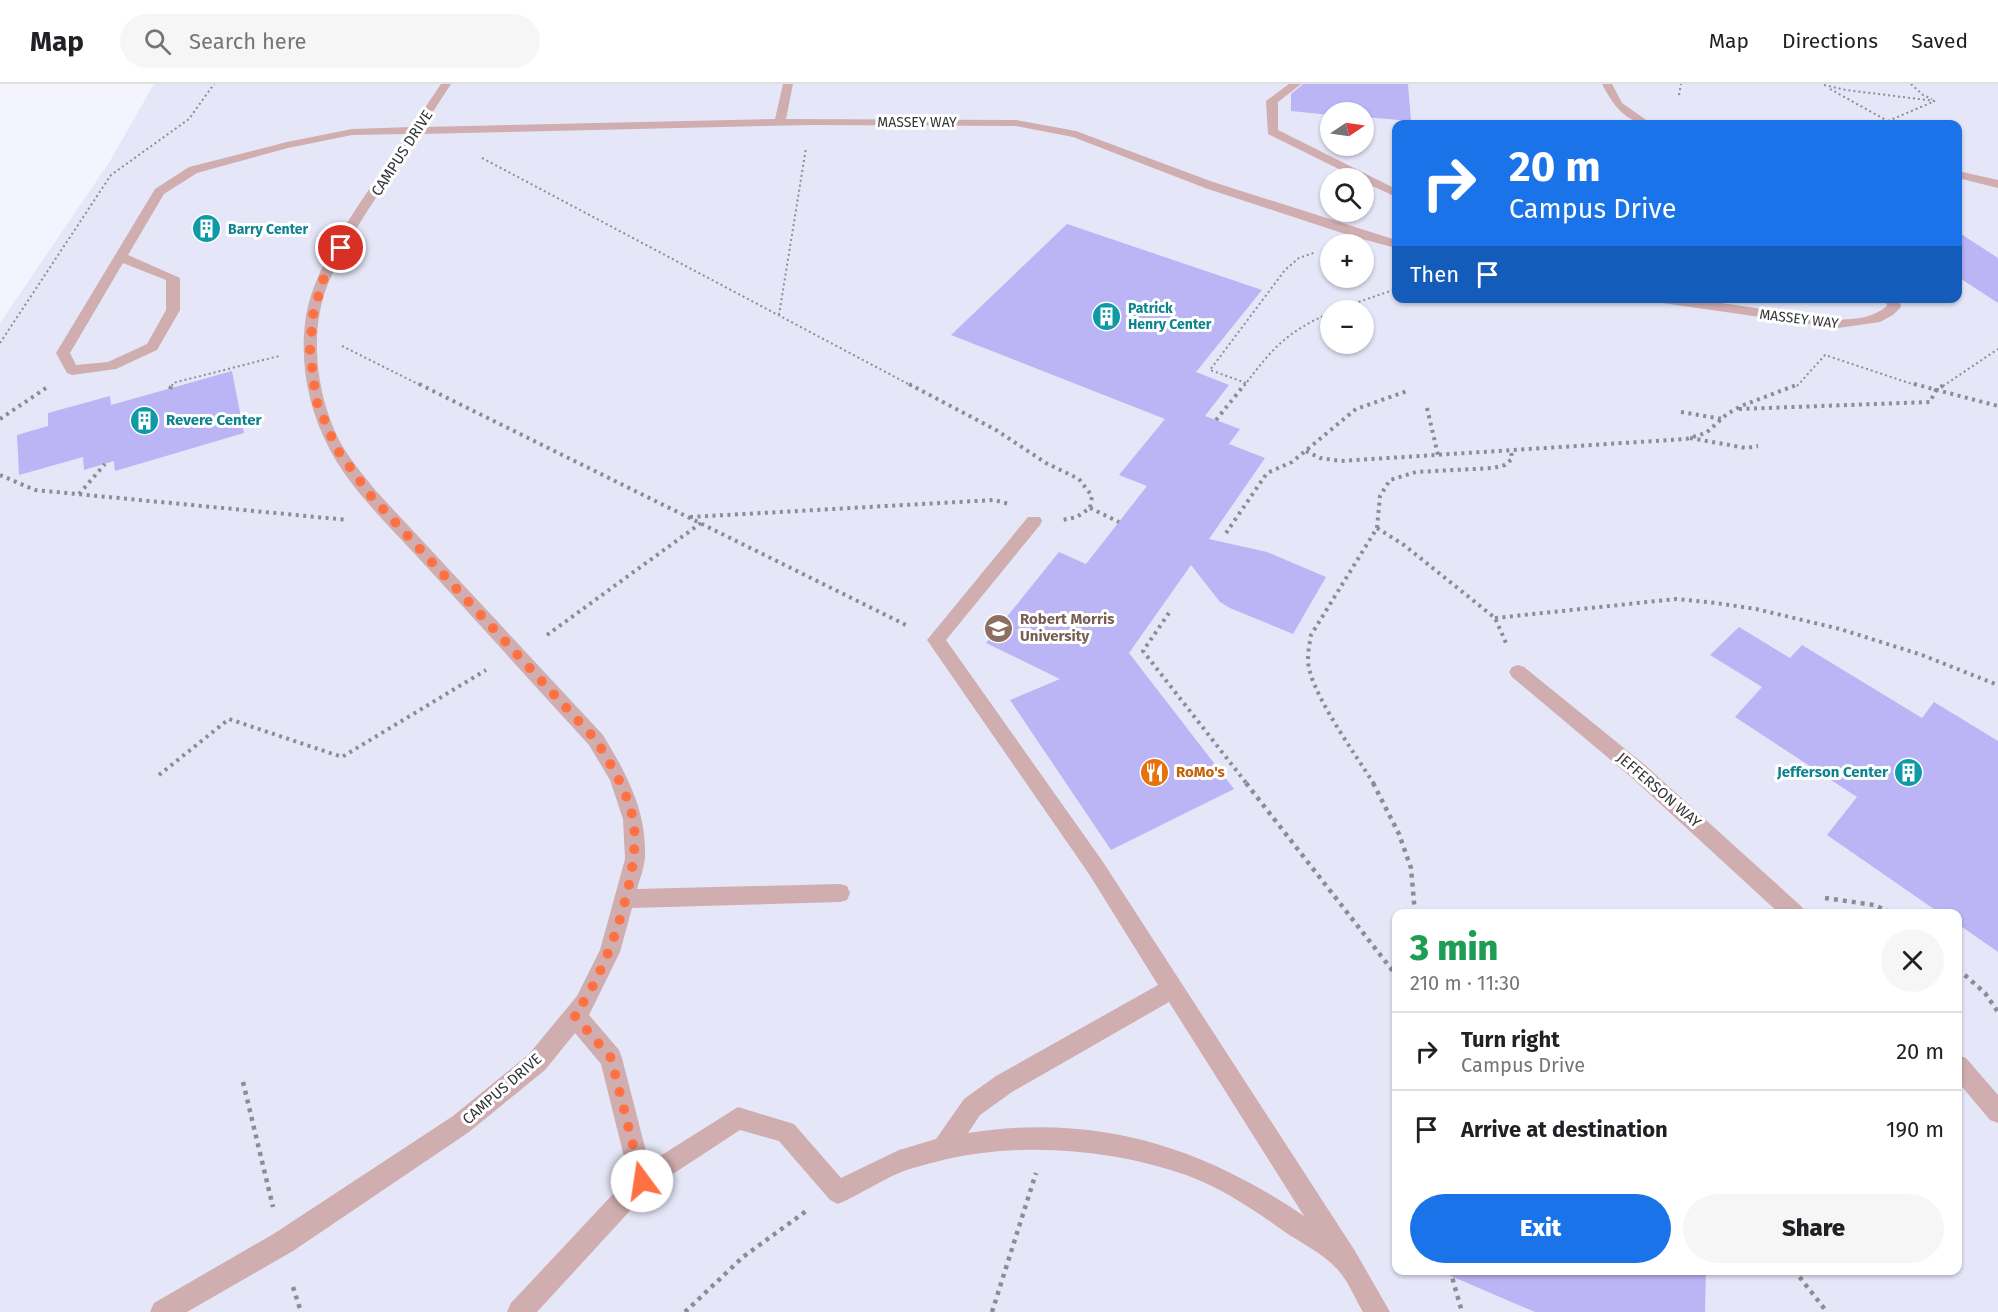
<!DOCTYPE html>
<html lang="en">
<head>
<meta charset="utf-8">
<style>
  body { margin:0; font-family:"Fira Sans",sans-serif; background:#f6f6f6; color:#202124; height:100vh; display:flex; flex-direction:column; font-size:22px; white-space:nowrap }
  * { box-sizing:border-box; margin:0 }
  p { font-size:20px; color:#757577 }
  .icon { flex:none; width:33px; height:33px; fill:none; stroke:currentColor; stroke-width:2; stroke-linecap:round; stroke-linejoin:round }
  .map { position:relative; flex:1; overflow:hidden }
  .drawer { position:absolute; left:1392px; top:825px; width:570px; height:366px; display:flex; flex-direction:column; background:#fff; border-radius:12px; box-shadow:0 2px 4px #0004 }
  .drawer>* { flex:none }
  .guide { position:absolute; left:1392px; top:36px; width:570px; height:183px; border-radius:12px; box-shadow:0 2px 4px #0004; background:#1a73e8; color:#fff; overflow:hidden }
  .needle { width:39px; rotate:77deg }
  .buttons { position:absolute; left:1320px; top:18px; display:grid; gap:12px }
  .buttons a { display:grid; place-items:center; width:54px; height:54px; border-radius:50%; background:#fff; box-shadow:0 2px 4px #0004; font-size:30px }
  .pin { position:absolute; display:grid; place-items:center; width:51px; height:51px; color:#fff; margin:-26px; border:3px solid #fff; border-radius:50%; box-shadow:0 2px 6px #0007 }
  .me { position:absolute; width:66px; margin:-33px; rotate:346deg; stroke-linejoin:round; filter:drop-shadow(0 0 4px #0008) }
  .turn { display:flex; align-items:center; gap:21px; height:126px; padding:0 18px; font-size:27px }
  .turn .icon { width:78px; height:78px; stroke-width:2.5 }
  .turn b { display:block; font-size:42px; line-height:51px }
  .then { display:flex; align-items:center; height:57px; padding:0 18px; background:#0003; gap:12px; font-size:22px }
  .round { display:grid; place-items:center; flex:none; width:63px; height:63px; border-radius:32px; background:#f6f6f6 }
  .summary { display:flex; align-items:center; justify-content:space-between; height:102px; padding:0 18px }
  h1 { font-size:36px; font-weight:800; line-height:45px; color:#1e9e55 }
  .button { display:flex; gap:12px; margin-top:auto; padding:12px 18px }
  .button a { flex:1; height:69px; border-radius:36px; background:#1a73e8; color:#fff; font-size:24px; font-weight:800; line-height:69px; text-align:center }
  .button a+a { background:#f6f6f6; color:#202124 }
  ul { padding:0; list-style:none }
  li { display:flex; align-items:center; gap:18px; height:78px; padding:0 18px; border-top:2px solid #e0e0e0 }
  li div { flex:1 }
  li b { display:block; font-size:22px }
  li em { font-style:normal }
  header { display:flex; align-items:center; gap:36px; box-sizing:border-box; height:84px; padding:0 30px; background:#fff; border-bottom:2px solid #e0e0e0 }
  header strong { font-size:28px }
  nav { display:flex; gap:33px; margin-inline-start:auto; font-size:21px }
  .search { width:420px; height:54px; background:#f6f6f6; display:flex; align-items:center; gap:15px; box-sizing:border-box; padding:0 21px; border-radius:33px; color:#757577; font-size:22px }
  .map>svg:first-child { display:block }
</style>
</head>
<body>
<header>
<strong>Map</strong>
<div class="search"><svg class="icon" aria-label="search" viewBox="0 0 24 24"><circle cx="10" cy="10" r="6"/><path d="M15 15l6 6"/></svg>Search here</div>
<nav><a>Map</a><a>Directions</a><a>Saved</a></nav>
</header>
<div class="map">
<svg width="1998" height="1228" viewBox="0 0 1998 1228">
  <rect width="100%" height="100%" fill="#f3f4fe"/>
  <path fill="#e5e7f8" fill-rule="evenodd" d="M154,0H1998V1228H0V239L110,77ZM1330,28H1364V62H1330ZM1396,40H1958V214H1396ZM1330,94H1364V128H1330ZM1330,160H1364V194H1330ZM1330,226H1364V260H1330ZM1396,830H1958V1186H1396Z"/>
  <path fill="#bbb4f5" d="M1303,0H1408L1411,37L1364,33V28H1330V31L1291,27V10Z
    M1067,140L1262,206L1196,288L1229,301L1205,332L1240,345L1229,360L1265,374L1209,455L1267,468L1326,493L1293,550L1230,524L1220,518L1191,481L1129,569L1234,705L1111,766L1010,616L1060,595L986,559L1059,468L1086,480L1147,402L1119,391L1165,335L951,251Z
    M1958,148L1998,174V219L1958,193Z
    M232,287L244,349L115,387L114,377L84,386L83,373L19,391L17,351L48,342V329L110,312L111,321Z
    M1739,543L1790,574L1802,561L1922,634L1934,618L1998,657V868L1958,840V830H1941L1827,751L1857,713L1735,633L1762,603L1710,571Z
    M1437,1186H1706L1705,1228H1535Z"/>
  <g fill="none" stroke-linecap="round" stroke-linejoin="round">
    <path stroke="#8c8d93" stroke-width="2" stroke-dasharray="2 3" stroke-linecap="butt" d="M1911,0L1923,11L1932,15
      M1824,1L1846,6L1935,17
      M1830,5L1893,40
      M1679,11L1681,0
      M1888,37L1935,17
      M482,74L912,302
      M1335,226L1396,205
      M779,231L806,64
      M0,259L111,91L189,35L214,0
      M342,262L422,302
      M1246,299L1210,286L1285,186L1299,174L1316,168
      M172,302L173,299L279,272
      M1244,302C1272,265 1286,248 1330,229
      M1797,302L1825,271L1918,302
      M1943,302L1998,265"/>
    <path stroke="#8c8d93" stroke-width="4" stroke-dasharray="3 4.5" stroke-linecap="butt" d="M419,300L908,542
      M909,300L996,346L1046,379L1079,395L1092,412L1090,424L1077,433L1062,436
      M1914,300L1998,322
      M170,305L172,300
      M1427,324L1438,371
      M1739,325L1930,318L1936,306L1945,300
      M1681,328L1722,335
      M0,335L49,302
      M1216,336L1245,300
      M1690,354L1746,364L1758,362
      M1306,367L1320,374L1341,377L1686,355L1706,349L1727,330L1741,322L1799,300
      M0,391L35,406L348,436
      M79,410L105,380
      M1090,424L1119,438
      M690,433L994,416L1009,420
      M1377,444L1404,461L1495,534L1506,559
      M1226,449L1267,389L1292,378L1356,325L1407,307
      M1169,529L1143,567L1247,700
      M1495,534L1676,515L1716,519L1756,525L1840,545L1922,571L1998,601
      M547,551L701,439
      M159,691L229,635L342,673L486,586
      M1374,700C1355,670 1319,620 1310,588C1306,576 1309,563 1311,551L1377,444L1380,412L1390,396L1416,388L1493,384L1505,381L1512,375L1511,366"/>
    <path stroke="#8c8d93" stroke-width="4.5" stroke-dasharray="4 5" stroke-linecap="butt" d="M1246,699L1396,891
      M1373,699L1399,750L1411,784L1415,830
      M1825,814L1874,821L1894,830
      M1958,885L1985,909L1998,928
      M243,998L273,1123
      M1450,1186L1462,1228
      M1794,1186L1827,1228
      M293,1203L301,1228
      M685,1228L743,1173L809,1125
      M992,1228L1036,1089"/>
    <path fill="#d0adaf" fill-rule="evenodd" d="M441,0H451L423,43L775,35L783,0H793L786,35L1016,36L1076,47L1213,98L1396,156V164L1351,152L1205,104L1073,53L1016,42L810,41L419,50C388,97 353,143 330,195C307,246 316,315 343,363C352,378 365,393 376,407L603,651C626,689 647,727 645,773C644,784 640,795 637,805L840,800L847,802L850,809L847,816L840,818L632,824L620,868L589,931L619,966L622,974L649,1079L738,1023L794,1040L841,1094L899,1066L936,1055L964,1015L996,992L1158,901L1089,790L927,556L1028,433H1040L1042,437L1040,441L946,556L1103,778L1355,1167L1390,1228H1363C1355,1215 1348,1196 1337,1185C1325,1171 1300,1158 1285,1148C1254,1126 1222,1104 1186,1091C1112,1065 1024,1058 947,1075C932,1079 914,1083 899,1089C878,1098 859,1111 838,1120L830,1116L779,1057L740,1046L650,1105L537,1228H507L511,1219L629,1093L601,980L575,949L545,986L469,1048L293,1167L187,1228H150L154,1219L275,1149L453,1032L529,970L577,912L600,866L625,775L623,735L610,696L589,661C534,601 479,540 424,480C393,446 349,404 329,364C308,324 299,277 306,232C316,172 374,101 407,50L352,51L288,64L197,89L164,110L128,171L180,194V226L157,266L116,285L72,291L67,289L56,269L155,105L189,83L287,58L352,45L412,43ZM123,179L166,196V226L147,260L108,278L76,281L70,269ZM1169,918L1304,1132C1200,1061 1094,1029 968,1049L980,1031L1012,1008Z
      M1289,0H1301L1278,18V46L1396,105V113L1364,98V94H1357L1268,50L1266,17Z
      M1602,0H1612L1622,19L1652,40C1626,40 1613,21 1602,0Z
      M1958,87L1998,96V104L1958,94Z
      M1649,214H1687L1838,236C1856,235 1873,234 1887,222L1885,214H1899L1901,223L1893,231L1880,238L1838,244L1655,218Z
      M1518,581L1524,583L1645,681L1802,823L1805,830H1780L1631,693L1512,593L1509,588L1512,583Z
      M1958,971L1966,974L1998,1011V1039L1990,1036L1958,998Z"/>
  </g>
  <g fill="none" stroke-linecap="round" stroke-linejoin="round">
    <path stroke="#ff7043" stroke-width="10" stroke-dasharray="0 18" d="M341,164L323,196L313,231L310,266L316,316L336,364L370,411L596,656C611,681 627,706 633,735C643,784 606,893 574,931L611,974L642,1097"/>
  </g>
  <defs>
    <symbol id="building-disc" viewBox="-11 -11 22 22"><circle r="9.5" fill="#0f9aa8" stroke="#fff"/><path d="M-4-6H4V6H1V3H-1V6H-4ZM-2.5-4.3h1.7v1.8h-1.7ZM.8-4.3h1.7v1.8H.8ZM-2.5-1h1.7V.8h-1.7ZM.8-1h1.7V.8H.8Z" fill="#fff"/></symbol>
    <symbol id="university-disc" viewBox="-11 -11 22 22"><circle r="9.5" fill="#8d6e63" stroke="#fff"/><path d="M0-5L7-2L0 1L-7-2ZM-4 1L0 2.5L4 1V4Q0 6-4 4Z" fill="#fff"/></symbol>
    <symbol id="restaurant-disc" viewBox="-11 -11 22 22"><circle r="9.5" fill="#e8710a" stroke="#fff"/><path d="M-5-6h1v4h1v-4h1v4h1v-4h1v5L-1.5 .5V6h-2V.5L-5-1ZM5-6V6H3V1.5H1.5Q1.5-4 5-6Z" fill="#fff"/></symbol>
  </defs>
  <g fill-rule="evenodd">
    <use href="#building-disc" x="190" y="128" width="33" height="33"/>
    <use href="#building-disc" x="1090" y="216" width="33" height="33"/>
    <use href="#building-disc" x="128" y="320" width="33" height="33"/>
    <use href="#university-disc" x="982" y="528" width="33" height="33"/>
    <use href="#restaurant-disc" x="1138" y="672" width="33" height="33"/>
    <use href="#building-disc" x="1892" y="672" width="33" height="33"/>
  </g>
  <g text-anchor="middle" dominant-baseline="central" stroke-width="6" stroke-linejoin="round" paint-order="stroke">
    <g font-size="14" fill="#343538" stroke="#fff">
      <text x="917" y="38">MASSEY WAY</text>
      <text transform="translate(1799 235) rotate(7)">MASSEY WAY</text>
    </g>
    <g font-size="14" font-weight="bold" fill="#0d838f" stroke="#fff" text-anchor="start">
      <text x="228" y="145">Barry Center</text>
      <text x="1128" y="224">Patrick<tspan x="1128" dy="16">Henry Center</tspan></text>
    </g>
    <g font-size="15" fill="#343538" stroke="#fff">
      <text transform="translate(402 69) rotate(-57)">CAMPUS DRIVE</text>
      <text transform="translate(1659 706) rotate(41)">JEFFERSON WAY</text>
      <text transform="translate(502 1005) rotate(-41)">CAMPUS DRIVE</text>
    </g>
    <g font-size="15" font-weight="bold" fill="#0d838f" stroke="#fff" text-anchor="start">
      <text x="166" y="336">Revere Center</text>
      <text x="1888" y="688" text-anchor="end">Jefferson Center</text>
    </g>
    <g font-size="15" font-weight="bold" fill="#785e54" stroke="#fff" text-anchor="start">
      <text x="1020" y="535">Robert Morris<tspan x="1020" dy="17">University</tspan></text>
    </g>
    <g font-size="15" font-weight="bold" fill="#c56008" stroke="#fff" text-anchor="start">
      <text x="1176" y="688">RoMo's</text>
    </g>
  </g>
</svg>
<div class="buttons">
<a><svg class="needle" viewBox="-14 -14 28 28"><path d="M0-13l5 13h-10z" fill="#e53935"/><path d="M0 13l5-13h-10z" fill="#757577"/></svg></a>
<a><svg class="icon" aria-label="search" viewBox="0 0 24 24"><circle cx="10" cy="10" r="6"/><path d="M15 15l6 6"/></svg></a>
<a>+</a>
<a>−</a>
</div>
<div class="pin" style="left:341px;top:164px;background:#d93025"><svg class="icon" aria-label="arrive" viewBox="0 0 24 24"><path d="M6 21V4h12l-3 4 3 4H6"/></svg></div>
<svg class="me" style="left:642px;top:1097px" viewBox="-20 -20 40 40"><circle r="19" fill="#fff"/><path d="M0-13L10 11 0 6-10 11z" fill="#ff7043"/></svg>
<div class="guide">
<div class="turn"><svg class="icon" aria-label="right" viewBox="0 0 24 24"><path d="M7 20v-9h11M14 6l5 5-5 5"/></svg><div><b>20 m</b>Campus Drive</div></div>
<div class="then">Then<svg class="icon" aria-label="arrive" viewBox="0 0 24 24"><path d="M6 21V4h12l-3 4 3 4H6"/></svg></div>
</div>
<section class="drawer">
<div class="summary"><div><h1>3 min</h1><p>210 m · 11:30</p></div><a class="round"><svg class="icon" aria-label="close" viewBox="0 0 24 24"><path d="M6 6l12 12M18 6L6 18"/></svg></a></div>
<ul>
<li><svg class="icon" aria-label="right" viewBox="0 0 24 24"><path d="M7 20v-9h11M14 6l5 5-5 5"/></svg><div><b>Turn right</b><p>Campus Drive</p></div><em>20 m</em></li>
<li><svg class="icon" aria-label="arrive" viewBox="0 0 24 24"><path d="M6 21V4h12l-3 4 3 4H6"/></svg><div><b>Arrive at destination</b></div><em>190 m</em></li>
</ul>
<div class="button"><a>Exit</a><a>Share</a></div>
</section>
</div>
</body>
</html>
